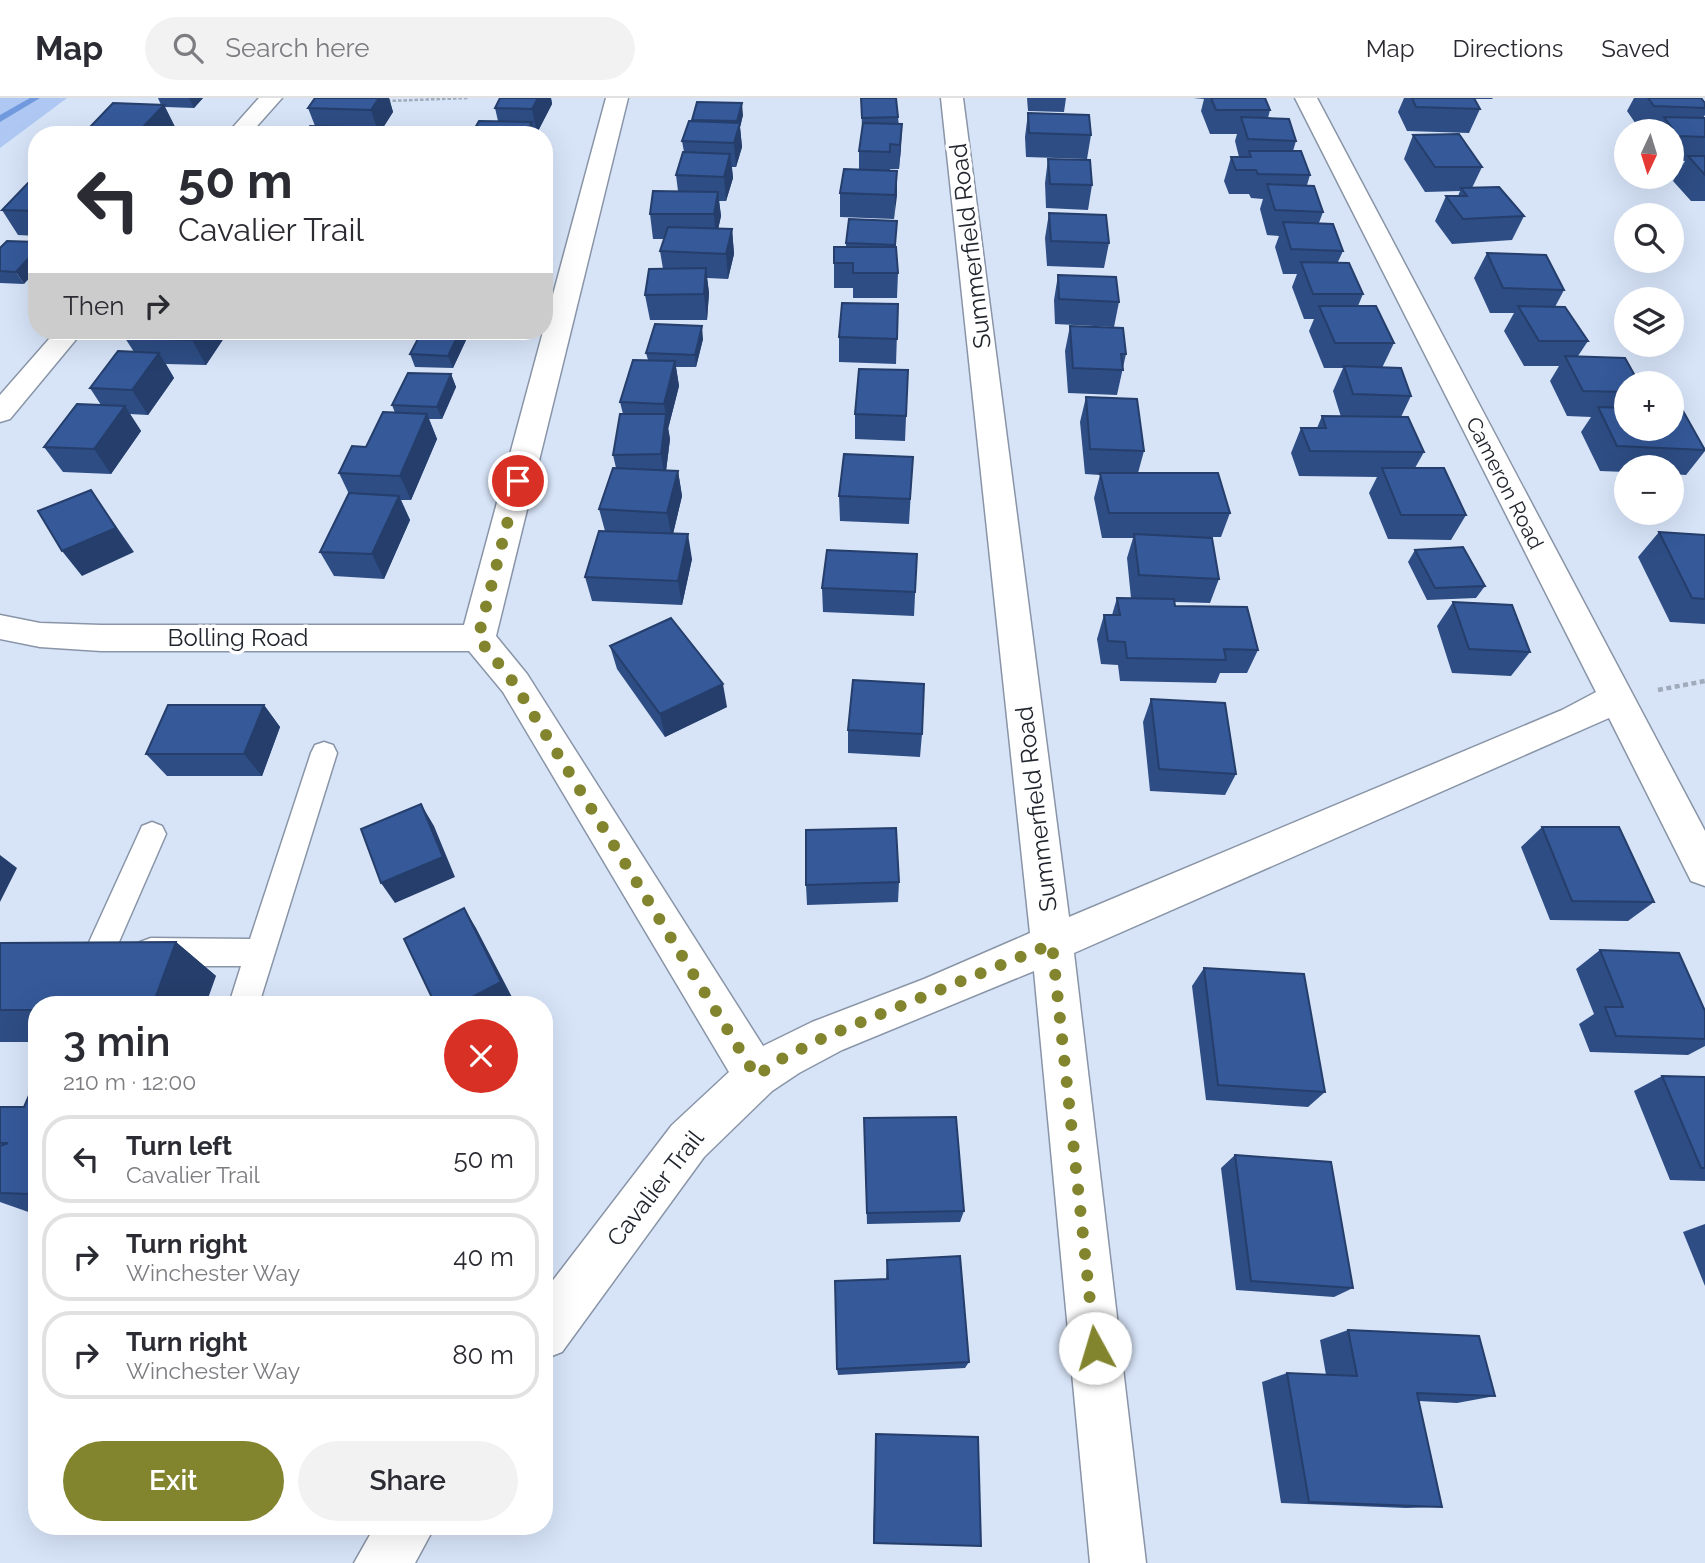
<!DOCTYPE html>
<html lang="en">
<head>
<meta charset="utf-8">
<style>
  body { margin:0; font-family:Raleway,sans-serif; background:#f2f2f3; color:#2b2b33; height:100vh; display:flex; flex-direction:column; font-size:26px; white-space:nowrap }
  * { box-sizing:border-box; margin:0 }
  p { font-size:23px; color:#7c7c81 }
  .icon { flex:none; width:38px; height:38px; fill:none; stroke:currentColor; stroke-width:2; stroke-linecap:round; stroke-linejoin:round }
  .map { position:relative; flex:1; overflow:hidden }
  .sheet { position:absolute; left:28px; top:898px; width:525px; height:539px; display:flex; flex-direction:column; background:#fff; border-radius:28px; box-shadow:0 7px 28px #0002 }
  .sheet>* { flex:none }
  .hud { position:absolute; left:28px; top:28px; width:525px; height:214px; border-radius:28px; box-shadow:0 7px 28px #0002; background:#fff; color:#2b2b33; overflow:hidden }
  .needle { width:46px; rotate:184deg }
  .tools { position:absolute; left:1614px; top:21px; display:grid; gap:14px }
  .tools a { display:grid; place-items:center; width:70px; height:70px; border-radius:50%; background:#fff; box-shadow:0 7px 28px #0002; font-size:35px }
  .pin { position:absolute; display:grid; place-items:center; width:60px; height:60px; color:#fff; margin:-30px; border:4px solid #fff; border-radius:50%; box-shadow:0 2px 7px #0007 }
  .me { position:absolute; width:77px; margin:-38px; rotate:354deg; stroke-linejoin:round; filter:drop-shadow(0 0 5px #0008) }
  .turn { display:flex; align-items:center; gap:24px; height:147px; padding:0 35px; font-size:32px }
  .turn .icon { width:91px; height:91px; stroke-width:2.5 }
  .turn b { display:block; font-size:49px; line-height:60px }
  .then { display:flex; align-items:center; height:66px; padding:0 35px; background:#0003; gap:14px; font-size:26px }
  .round { display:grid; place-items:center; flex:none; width:74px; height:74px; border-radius:37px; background:#f2f2f3 }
  .head { display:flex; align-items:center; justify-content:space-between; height:119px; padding:0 35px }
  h1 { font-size:42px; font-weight:600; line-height:52px }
  .cta { display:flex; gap:14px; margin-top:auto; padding:14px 35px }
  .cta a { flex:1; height:80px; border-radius:42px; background:#82842e; color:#fff; font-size:28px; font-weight:600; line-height:80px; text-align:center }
  .cta a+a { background:#f2f2f3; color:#2b2b33 }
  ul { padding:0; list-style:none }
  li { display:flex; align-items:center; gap:21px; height:88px; margin:0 14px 10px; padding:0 21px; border:4px solid #e1e1e2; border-radius:28px }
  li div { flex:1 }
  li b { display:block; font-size:26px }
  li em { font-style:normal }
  header { display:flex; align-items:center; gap:42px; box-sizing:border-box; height:98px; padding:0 35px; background:#fff; border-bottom:2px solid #e1e1e2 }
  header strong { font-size:33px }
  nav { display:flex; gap:38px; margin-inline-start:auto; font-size:24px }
  .search { width:490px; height:63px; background:#f2f2f3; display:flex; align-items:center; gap:18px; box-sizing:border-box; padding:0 24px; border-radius:38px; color:#7c7c81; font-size:26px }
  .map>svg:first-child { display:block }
</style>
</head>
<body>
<header>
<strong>Map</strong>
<div class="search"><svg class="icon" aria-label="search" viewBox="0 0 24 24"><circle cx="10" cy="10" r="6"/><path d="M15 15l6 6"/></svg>Search here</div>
<nav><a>Map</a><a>Directions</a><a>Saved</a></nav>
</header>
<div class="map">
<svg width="1705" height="1465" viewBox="0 0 1705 1465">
  <rect width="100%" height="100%" fill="#d7e4f8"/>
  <path fill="#aec8f3" d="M0,0H67L0,50Z"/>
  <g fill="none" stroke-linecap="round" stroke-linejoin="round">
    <path fill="#7199dd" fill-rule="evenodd" d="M30,0H40L0,24V17Z"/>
    <defs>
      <path id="lane" d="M324,644L333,647L337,655L259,906H229L241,868H151L140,864L136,854L140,844L151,840L250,841L311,655L315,647Z
        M152,724L162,728L166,736L115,853L111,863L100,867L89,863L85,853L142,728Z"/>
      <path id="street" d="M259,0H282L249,37H226Z
        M606,0H628L496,538L527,576L763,948L812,924L924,881L1030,835L941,0H963L1069,819L1562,612L1596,594L1295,0H1317L1705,733V788L1691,783L1609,620L1074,855L1146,1465H1090L1034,873L842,952L799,975L772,993L704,1059L562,1254L544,1261V1194L672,1027L729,974L503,594L469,553H101L40,549L0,541V517L40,525L101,527H464Z
        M56,233H83L10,321L0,324V297Z
        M375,1428H435L415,1465H354Z"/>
    </defs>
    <use href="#lane" stroke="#8995a7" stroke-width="3"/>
    <use href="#street" stroke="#8995a7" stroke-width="3"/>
    <path stroke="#9faaba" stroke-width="2.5" stroke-dasharray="3.5 2" stroke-linecap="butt" d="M387,3L468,0"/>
    <path stroke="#9faaba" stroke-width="4.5" stroke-dasharray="5 3.5" stroke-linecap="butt" d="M1658,592L1705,583"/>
    <use href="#lane" fill="#fff" fill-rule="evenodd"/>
    <use href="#street" fill="#fff" fill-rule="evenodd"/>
  </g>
  <path fill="#2e4d84" d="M158,0H203L194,10L165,9L176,31L170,37H94L90,29L161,7Z
    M315,0H389L393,14L379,36L346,35L347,37L315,28L308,10Z
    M500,0H551L552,6L537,35H534V37H471L498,23L495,10Z
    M861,0L898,19L901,50L899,71H890V73H897L894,121L840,119V95L859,72V53L862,30Z
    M1027,0H1066L1064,14L1028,13Z
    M1193,0H1265L1270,12L1268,20L1296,43L1293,53L1310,77L1307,87L1323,114L1319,125L1343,153L1338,164L1363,196L1358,208L1394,245L1382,270L1411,298L1401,319L1424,354L1415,370L1466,417L1451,442L1388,441L1369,395L1377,379L1299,378L1291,355L1301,330H1317L1322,318L1341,319L1333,293L1343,270H1324L1309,233L1314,221H1304L1292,189L1297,176H1283L1275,149L1279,138L1267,137L1260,111L1263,101L1251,100L1249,96H1229L1224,83L1231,59H1239L1235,43L1237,36H1210L1201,13L1204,1Z
    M1404,0H1493L1492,1H1474L1480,11L1469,35L1407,33L1398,14Z
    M1634,0H1701L1705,5V17L1703,20H1705V103H1691L1673,83L1685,63L1671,62V33L1640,32L1627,13Z
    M1028,15L1091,37L1087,61L1026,59L1025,39Z
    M743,17L740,29L742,49L736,69H732L733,80L726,103H719L721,118L718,131H732L734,156L728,181L707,180L709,195L707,222H650L645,197L663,171L660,153L664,141H653L650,116L678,93L676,77L684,54L682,43L692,22Z
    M1413,37L1482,69L1472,90L1524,118L1512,142L1452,146L1435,123L1446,98H1458L1460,93L1425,94L1404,61Z
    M1048,61L1092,87L1088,112L1046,110L1045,85Z
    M37,85V138L18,137L2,112Z
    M1049,115L1109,145L1104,170L1047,168L1045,140Z
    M896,136L895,149L898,175L897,200H853V190H834V149H846V145Z
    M0,150L24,186L0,185Z
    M1487,155L1564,192L1555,209L1588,243L1578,258L1626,285V331L1705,350V353L1686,377L1671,376V369H1626V374L1600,373L1581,334L1591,319L1567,318L1550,283L1559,268H1524L1504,233L1514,215H1490L1474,180Z
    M1058,177L1119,204L1114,229L1055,226L1054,202Z
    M898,206L896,266L839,264V239Z
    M1070,228L1126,256L1117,297L1068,295L1065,253Z
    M228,234L206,267L166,266L174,280L148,317L130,316L141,333L111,376L63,374L44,349L101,307L90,290L134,254L125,240Z
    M467,240L453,270L415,269L410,256Z
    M703,241L696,269H676L679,288L668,331L670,341L666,373H678L682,398L673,436L692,461L682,507L592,503L585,479L605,433L599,411L616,370L613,357L623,316L620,304L648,262L646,255Z
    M908,272L905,343L855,341V316Z
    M451,276L456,289L442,321H429L437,341L411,402H401L410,422L384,481L334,478L320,454L349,396L339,375L366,349L395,315L392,307Z
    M1086,299L1144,353L1138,375L1230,415L1221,439H1209L1219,481L1210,505L1175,504V508L1258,552L1247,575H1220L1216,585L1120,583L1118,567L1101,566L1097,541L1104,517H1112L1117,500H1131L1127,460L1133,440H1102L1094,400L1100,377L1085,376L1080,324Z
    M913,359L909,426L840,423L839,398Z
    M1659,434L1705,437V526L1670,524L1638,459Z
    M1415,452L1485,488L1476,500L1427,502L1408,464Z
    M917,456L914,518L823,514L822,490Z
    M1453,504L1530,554L1511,578L1452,575L1437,528Z
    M610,548L727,609L665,639L617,571Z
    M1151,601L1236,676L1225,697L1150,693L1143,624Z
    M264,607L280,629L262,678H167L146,656Z
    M848,632L922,636L920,659L848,655Z
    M1542,729L1654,804L1628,823L1550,822L1521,749Z
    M899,784L898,804L807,807L806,787Z
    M176,844L216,878L37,906V944H0V845Z
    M1600,852L1705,913V948L1688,957L1590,954L1579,926L1594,916L1576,871Z
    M1204,870L1325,994L1308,1009L1206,1002L1192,888Z
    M1662,978L1705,979V1083L1670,1082L1634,993Z
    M37,979V1117L0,1104V1009H24Z
    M864,1020L964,1113L960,1124L867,1126Z
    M1235,1057L1353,1190L1334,1199L1236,1192L1221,1070Z
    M1705,1126V1188L1683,1134Z
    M887,1162L969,1264L965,1270L838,1277L837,1271L886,1181Z
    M1348,1232L1495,1298L1457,1305L1419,1303L1442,1409L1406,1410L1281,1405L1262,1284L1287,1275L1326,1277L1320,1242Z
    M876,1336L874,1445L873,1444Z"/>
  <path fill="#253e6b" d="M189,0H203L194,10Z
    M379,0H389L393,14L379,36L371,12Z
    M538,0H551L552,6L537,35L532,11Z
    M742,5L743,17L740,29L742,49L736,69L734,45L738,30L737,23Z
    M164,7L176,31L170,37H145L142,30Z
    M532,24L534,37H525Z
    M902,26L901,50L899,71L900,47Z
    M344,29L347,37H338Z
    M730,56L733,80L726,103L724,79Z
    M897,73V98L894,121L895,97Z
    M718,94L721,118L716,141L714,116Z
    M732,131L734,156L728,181L726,156Z
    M37,151V172L24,186L16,174Z
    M706,170L709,195L707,222L704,196Z
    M702,228L703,241L696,269L695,257Z
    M198,233H227L228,234L206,267L192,242Z
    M460,233H465L467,240L453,270L448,258Z
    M159,255L174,280L148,317L132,292Z
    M675,263L679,288L668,331L664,306Z
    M451,276L456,289L442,321L437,309Z
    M125,308L141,333L111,376L94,351Z
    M427,316L437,341L411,402L400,378Z
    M666,316L670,341L665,381L661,356Z
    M678,373L682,398L672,440L667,415Z
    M91,392L134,454L82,478L62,453Z
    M399,398L410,422L384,481L372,456Z
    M688,436L692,461L682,507L678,483Z
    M723,586L727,609L665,639L660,616Z
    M264,607L280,629L262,678L244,656Z
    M421,706L434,728L455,779L395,805L381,785Z
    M0,757L17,770L0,804Z
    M464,810L476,830L513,901L504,906H459Z
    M176,844L216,878L206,906H153Z
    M37,1076V1099L29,1096Z"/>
  <path fill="#355999" stroke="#253e6b" stroke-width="2" d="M315,0H379L371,12L308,10Z
    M500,0H538L532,11L495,10Z
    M861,0H896L898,19L862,20Z
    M1211,0H1265L1270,12H1216Z
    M1412,0H1474L1480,11L1416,9Z
    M1648,0H1701L1705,5V10L1654,8Z
    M697,4L742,5L737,23L692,22Z
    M113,5L164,7L142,30L90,29Z
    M1028,15L1089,17L1091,37L1029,35Z
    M1241,19L1289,21L1296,43L1248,41Z
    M1664,19L1705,20V39L1678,38Z
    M479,23L532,24L525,37H471Z
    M689,23L740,25L734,45L682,43Z
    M863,25L902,26L900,47L890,46V54L859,53Z
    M310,28L344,29L338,37H304Z
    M1459,36L1482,69H1435L1413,37Z
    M1249,53H1301L1310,77L1258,76L1256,72H1236L1231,59H1251Z
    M683,54L730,56L724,79L676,77Z
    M1688,58H1705V77Z
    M1048,61L1090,62L1092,87L1050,86Z
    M844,71L897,73L895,97L840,95Z
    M28,85L37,86V113L2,112Z
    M1267,86L1314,88L1323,114L1275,112Z
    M1499,89L1524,118L1463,121L1446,98H1467L1461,90Z
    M653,93L718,94L714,116H650Z
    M1049,115L1106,117L1109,145L1051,143Z
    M849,121L897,123L895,147L846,145Z
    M1283,124L1333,126L1343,153L1291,151Z
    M668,129L732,131L726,156L660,153Z
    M7,143L37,144V151L16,174L0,173V150Z
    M834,149H896L898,175H853V165H834Z
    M1487,155L1546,157L1564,192L1503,190Z
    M1301,164L1349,165L1363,196H1313Z
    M706,170L704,196L645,197L649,171Z
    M1058,177L1116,179L1119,204L1059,201Z
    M842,205L898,206L897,241L839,239Z
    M1319,208H1376L1394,245H1335Z
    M1518,208L1565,209L1588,243H1539Z
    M655,226L702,228L695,257L646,255Z
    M1070,228L1123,230L1126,256H1121L1123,272L1073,270Z
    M130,233H198L192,242L125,240Z
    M422,233H460L448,258L410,256Z
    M118,253L159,255L132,292L90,290Z
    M1565,258L1625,260L1639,285H1626V294L1583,293Z
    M633,262L675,263L664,306L620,304Z
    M1344,268L1401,270L1411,298L1353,296Z
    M859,271L908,272L906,318L855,316Z
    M408,275L451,276L437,309L392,307Z
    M1086,299L1137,301L1144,353L1090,351Z
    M77,306L125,308L94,351L44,349Z
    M1598,309L1626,310V331H1671V312L1683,313L1705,352L1617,348Z
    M383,314L427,316L400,378L339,375L352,348L366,349Z
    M620,316H666L661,356L613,357Z
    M1322,318L1408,319L1424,354L1310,353L1301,330H1326Z
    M844,356L913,359L910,401L839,398Z
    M613,370L678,373L667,415L599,411Z
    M1382,370H1444L1466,417H1401Z
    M1100,375H1218L1230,415H1109Z
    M91,392L116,430L62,453L38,413Z
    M349,395L399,398L372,456L320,454Z
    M599,433L688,436L678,483L585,479Z
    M1659,434L1705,437V501L1692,500Z
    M1134,436L1212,440L1219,481L1139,477Z
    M1463,449L1485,488L1435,490L1415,452Z
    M827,452L917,456L915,494L822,490Z
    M1117,500L1174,501L1175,508L1247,509L1258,552L1224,551L1226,562L1127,560L1125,544L1108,543L1104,517H1120Z
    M1453,504L1512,507L1530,554L1469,551Z
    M671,520L723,586L660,616L610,548Z
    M853,582L924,586L922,636L848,632Z
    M1151,601L1225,605L1236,676L1159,671Z
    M168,607H264L244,656H146Z
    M421,706L443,759L381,785L361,731Z
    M1542,729H1619L1654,804L1572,803Z
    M896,730L899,784L806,787V732Z
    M464,810L501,884L459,906H435L404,841Z
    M176,844L153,906H37V912H0V845Z
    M1600,852L1679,855L1705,913V941L1616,938L1605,909H1623Z
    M1204,870L1304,876L1325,994L1218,987Z
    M1662,978L1705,979V1070H1701Z
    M37,979V1076L29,1096L0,1095V1048L8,1045H0V1009H24Z
    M956,1019L964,1113L867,1115L864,1020Z
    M1235,1057L1331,1064L1353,1190L1251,1183Z
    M960,1158L969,1264L837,1271L835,1183L888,1181L887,1162Z
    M1348,1232L1479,1238L1495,1298L1417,1295L1442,1409L1309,1404L1287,1275L1357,1278Z
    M876,1336L978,1339L981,1448L874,1445Z"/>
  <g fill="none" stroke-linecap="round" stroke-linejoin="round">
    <path stroke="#82842e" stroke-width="12" stroke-dasharray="0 21.6" d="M518,383L478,540L514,585L756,978L783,960L827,938L1052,846L1095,1250"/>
  </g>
  <g text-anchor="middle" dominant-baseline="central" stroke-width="7" stroke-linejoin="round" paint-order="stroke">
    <g font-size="21" fill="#21252d" stroke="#fff">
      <text transform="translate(1505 385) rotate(63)">Cameron Road</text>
    </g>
    <g font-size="24" fill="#21252d" stroke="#fff">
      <text transform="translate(970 148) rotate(-97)">Summerfield Road</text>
      <text x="238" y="539">Bolling Road</text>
      <text transform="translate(1036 711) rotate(-97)">Summerfield Road</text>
      <text transform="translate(655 1090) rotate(-52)">Cavalier Trail</text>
    </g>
  </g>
</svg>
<div class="tools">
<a><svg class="needle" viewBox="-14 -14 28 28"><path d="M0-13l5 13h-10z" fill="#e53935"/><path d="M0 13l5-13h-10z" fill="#7c7c81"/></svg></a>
<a><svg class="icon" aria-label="search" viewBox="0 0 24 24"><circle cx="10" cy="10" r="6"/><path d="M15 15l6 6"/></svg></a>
<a><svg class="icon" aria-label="layers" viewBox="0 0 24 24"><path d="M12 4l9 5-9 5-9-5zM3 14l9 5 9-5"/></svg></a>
<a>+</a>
<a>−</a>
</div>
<div class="pin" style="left:518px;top:383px;background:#d93025"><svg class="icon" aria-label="arrive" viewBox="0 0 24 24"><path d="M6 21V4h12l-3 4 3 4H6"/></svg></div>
<svg class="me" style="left:1095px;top:1250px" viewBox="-20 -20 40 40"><circle r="19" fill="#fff"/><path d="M0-13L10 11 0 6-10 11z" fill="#82842e"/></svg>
<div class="hud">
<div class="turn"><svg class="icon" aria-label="left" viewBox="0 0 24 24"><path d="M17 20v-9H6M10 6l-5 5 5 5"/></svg><div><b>50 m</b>Cavalier Trail</div></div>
<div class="then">Then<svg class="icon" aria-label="right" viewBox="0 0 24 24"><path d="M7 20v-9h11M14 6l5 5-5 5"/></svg></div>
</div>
<section class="sheet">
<div class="head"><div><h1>3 min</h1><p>210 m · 12:00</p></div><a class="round" style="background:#d93025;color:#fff"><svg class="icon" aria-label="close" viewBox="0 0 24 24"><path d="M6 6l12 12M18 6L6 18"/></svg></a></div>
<ul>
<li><svg class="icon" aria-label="left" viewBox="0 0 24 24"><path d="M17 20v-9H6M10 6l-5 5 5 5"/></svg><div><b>Turn left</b><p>Cavalier Trail</p></div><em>50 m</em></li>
<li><svg class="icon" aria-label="right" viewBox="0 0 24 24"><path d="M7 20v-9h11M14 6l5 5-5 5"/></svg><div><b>Turn right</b><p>Winchester Way</p></div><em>40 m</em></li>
<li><svg class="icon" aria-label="right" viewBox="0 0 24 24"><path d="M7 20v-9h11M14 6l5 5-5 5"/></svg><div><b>Turn right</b><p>Winchester Way</p></div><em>80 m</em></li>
</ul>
<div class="cta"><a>Exit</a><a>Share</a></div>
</section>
</div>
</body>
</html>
